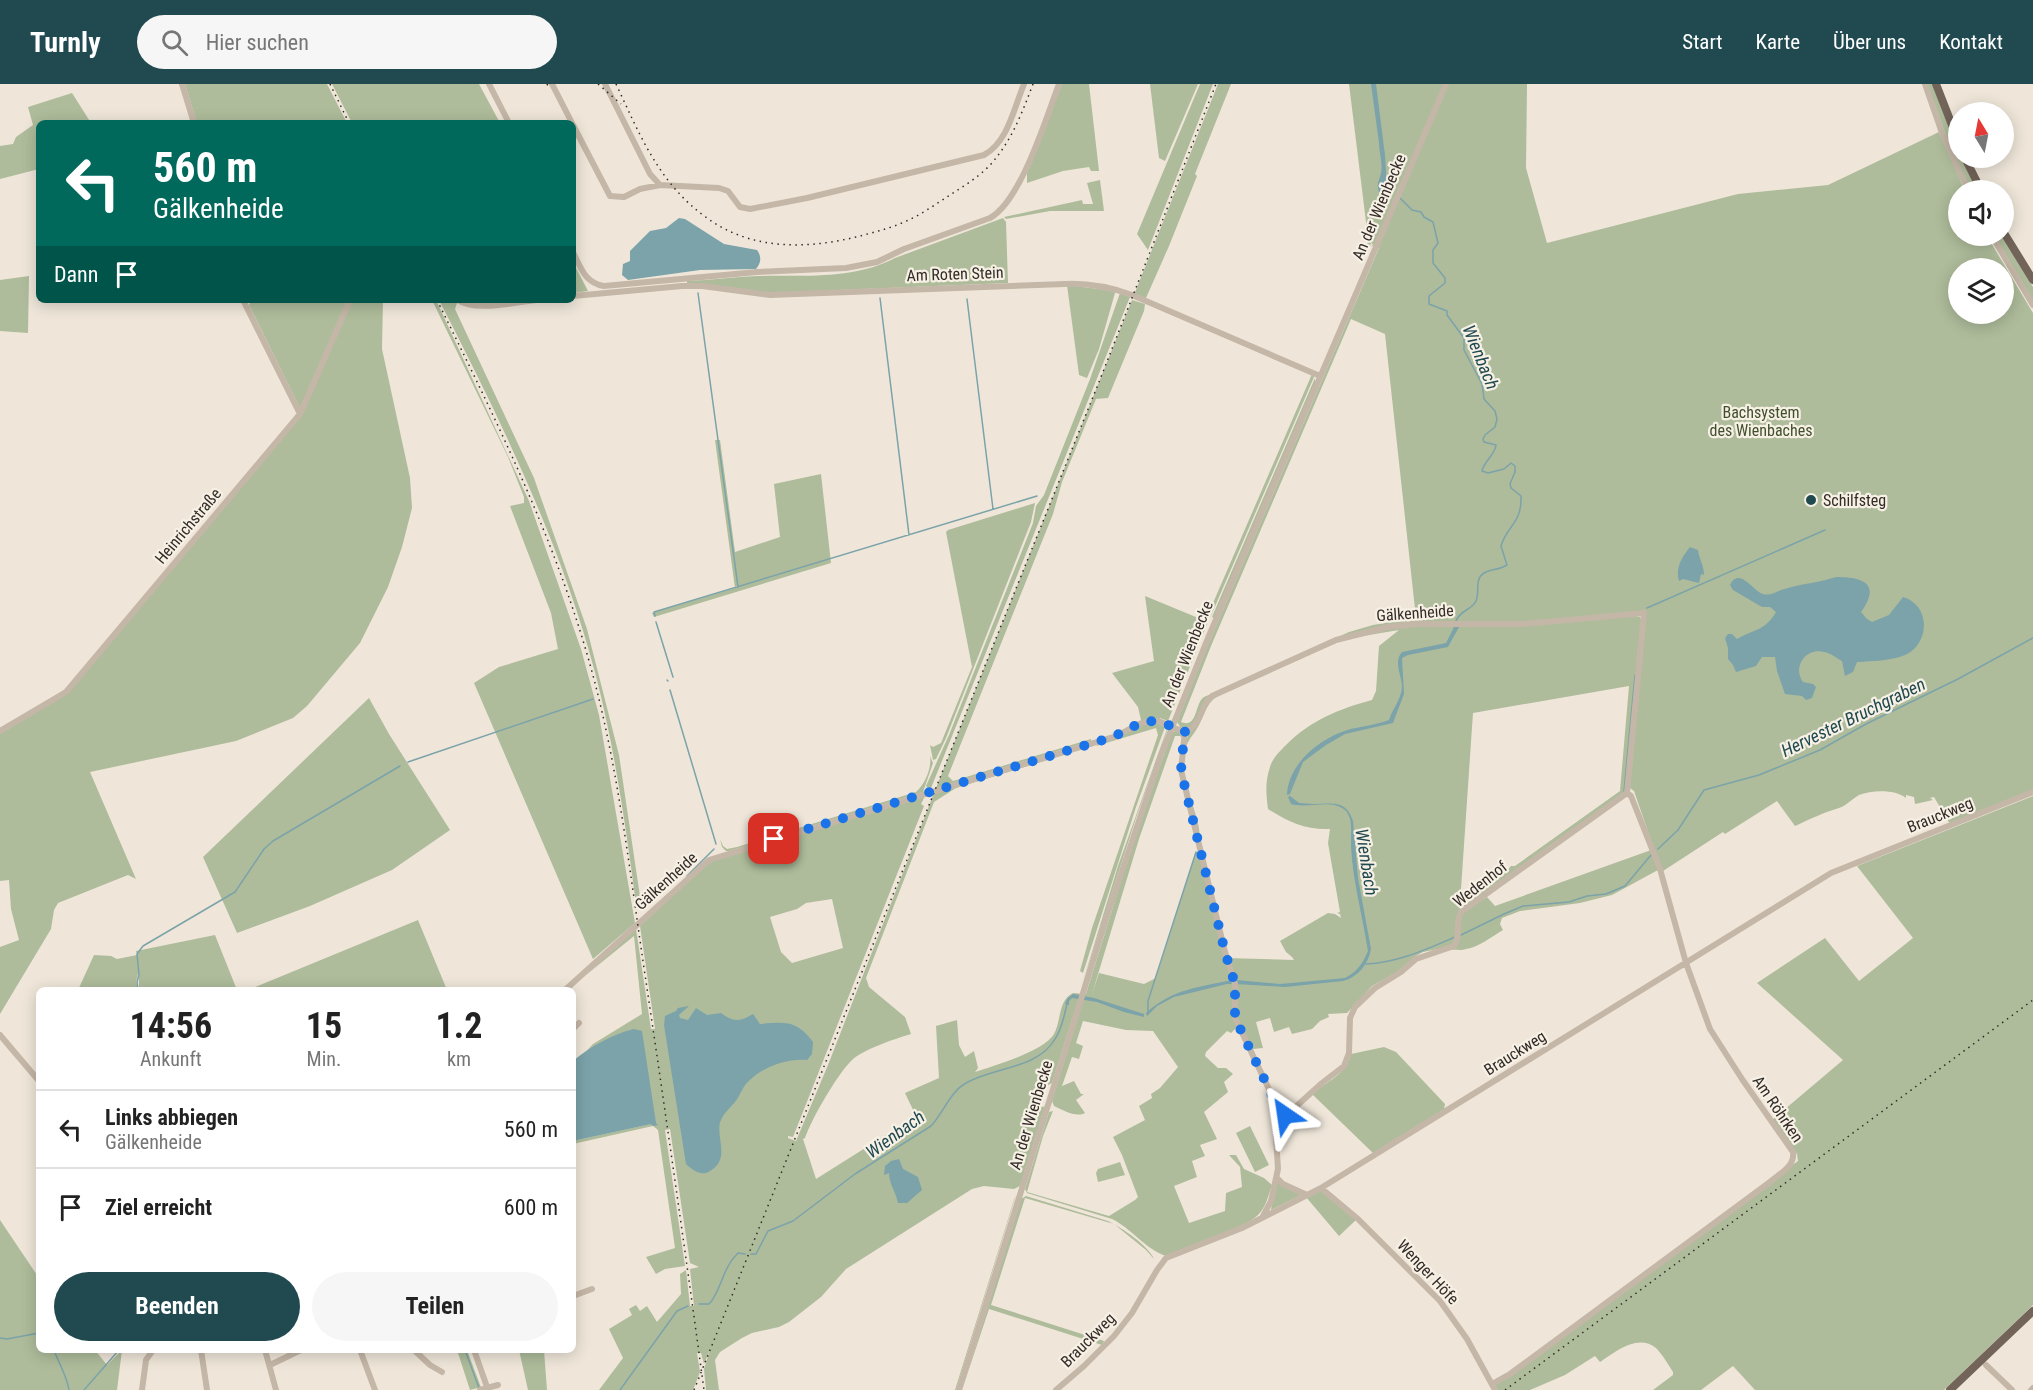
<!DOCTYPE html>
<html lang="de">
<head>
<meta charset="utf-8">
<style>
  body { margin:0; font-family:"Roboto Condensed",sans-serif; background:#f6f6f6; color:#222; height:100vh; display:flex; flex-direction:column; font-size:22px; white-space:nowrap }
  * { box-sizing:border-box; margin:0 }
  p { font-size:20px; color:#767676 }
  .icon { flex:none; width:33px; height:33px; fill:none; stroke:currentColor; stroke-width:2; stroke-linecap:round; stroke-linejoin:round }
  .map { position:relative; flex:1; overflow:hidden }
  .details { position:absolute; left:36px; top:903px; width:540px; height:366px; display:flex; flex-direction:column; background:#fff; border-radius:9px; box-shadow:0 3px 15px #0003 }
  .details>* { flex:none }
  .guide { position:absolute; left:36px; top:36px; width:540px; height:183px; border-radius:9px; box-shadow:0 3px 15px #0003; background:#00695c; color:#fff; overflow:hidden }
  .needle { width:39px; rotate:350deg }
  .fabs { position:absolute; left:1948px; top:18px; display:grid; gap:12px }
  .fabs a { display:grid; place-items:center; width:66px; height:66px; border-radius:50%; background:#fff; box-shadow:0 3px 15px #0003; font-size:30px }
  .pin { position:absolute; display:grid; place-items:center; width:51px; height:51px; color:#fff; margin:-26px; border-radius:12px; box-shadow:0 3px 9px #0006 }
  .me { position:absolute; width:66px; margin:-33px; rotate:328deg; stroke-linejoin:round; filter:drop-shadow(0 0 4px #0008) }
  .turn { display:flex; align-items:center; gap:21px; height:126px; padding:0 18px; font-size:27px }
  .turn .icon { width:78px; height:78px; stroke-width:2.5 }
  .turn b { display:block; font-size:42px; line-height:51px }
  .then { display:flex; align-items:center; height:57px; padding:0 18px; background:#0003; gap:12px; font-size:22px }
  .eta { display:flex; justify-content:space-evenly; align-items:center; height:102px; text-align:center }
  .eta b { font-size:36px; font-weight:700; line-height:42px }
  .primary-button { display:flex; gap:12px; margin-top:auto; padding:12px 18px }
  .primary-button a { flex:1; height:69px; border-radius:36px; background:#204950; color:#fff; font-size:24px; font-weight:700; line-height:69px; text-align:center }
  .primary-button a+a { background:#f6f6f6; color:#222 }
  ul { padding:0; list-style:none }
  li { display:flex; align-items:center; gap:18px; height:78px; padding:0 18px; border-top:2px solid #e0e0e0 }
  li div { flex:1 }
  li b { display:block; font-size:22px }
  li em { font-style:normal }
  header { display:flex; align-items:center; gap:36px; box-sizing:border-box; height:84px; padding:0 30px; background:#204950; color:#fff }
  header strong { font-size:28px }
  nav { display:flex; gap:33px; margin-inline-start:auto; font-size:21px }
  .search { width:420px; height:54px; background:#f6f6f6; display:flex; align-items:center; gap:15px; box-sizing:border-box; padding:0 21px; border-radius:33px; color:#767676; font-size:22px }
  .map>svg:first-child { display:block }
</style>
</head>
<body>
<header>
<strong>Turnly</strong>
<div class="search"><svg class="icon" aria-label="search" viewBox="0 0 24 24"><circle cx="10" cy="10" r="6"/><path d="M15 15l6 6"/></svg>Hier suchen</div>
<nav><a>Start</a><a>Karte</a><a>Über uns</a><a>Kontakt</a></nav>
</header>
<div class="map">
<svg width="2033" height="1306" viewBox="0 0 2033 1306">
  <rect width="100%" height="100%" fill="#efe6d9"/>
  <path fill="#aebc9b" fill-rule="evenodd" d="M185,0H327L347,39H197Z
    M332,0H479L500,39H352Z
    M1062,0H1089L1099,87H1091L1089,83L1063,87L1027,99V89Z
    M1150,0H1198L1165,77L1159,74Z
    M1200,0H1213L1148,166L1137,150Z
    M1218,0H1231L1195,90L1197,92L1169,162L1146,214L1134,211Z
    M1349,0H1527L1526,84L1547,159L1738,110L1828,101L1939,48L1940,51L1943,50L1964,106H1959V152H1987L2033,229V706L1950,740L1934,713L1930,714L1933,716L1915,720L1914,713L1906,711V714C1895,705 1872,706 1859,711C1852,715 1846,722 1839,724C1825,728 1810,735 1795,742L1777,717L1725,750L1723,748L1663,787L1662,785L1658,786L1612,811L1580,819L1520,827L1502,834L1500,840L1503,846C1491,853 1479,863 1466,865C1460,867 1456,865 1450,866L1448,863L1423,868L1416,872L1397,888L1372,902L1347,929L1328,930L1329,933L1320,937L1312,945L1292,950L1289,943L1274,948L1270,934L1256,938L1263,964L1253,965L1237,935L1236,920H1232V930L1237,943L1231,949L1227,947L1206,968L1205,972L1218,984H1226L1233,990L1224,998L1228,1008L1204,1028L1217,1055L1200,1061L1205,1072L1192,1077L1197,1093L1174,1102L1189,1139L1225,1127L1226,1109L1242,1103L1240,1083L1229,1071H1236L1244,1085L1264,1094L1272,1101C1268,1112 1266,1123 1258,1131C1243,1145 1188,1163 1166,1172C1145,1165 1131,1144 1112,1135L1027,1109L1025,1105L1049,1028L1053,1027L1043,1052L1027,1108L1109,1132L1135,1116L1138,1113L1122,1071L1113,1053L1145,1036L1139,1022L1152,1014L1151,1010L1160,1004L1178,983L1153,947L1126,946L1083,937L1076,959L1083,962L1079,975L1072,973L1062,1002L1074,997L1081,1010H1084L1076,1016L1085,1029C1076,1034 1063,1026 1054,1022L1052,1017L1077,936L1072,935L1052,999L1046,1002L1040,1022L1043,1023L1045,1022L1020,1102L1014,1105L984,1102L972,1105L846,1185L821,1213L789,1238L779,1243L752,1249L742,1254L720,1268L715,1276L719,1306H706L704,1285L710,1266L704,1280L701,1269H697L700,1288L693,1306H599L623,1274L609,1245L632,1231L629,1225L636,1221L640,1227L647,1222L657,1238L681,1210L680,1190L686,1186L690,1222H694L690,1185L699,1183L690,1179L670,1045L665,1046L685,1182L665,1185L656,1190L646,1173L675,1164L658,1046L653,1042L573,1060V1057L650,1040L637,1039L573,1054V979L578,976L593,960L642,930L634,852L586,891L636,845L651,945H655L640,842L710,777L919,713L924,714L921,720L924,722L793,1053L788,1052V1054L796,1057L828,981L934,709L1094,660L1093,662L956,704L934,718L866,894L869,903L905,933L911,950C895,955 863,965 851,977C837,991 812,1034 805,1054L803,1055L816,1095L916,1032L905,1009L939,994L936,942L957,936L959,961L965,973L974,967L978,984L975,988C994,982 1044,967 1054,950C1061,938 1058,916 1073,909L1086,910L1138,743L1172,649L1175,647L1179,648L1183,655L1180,684L1197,757L1180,688L1182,654L1180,652H1175L1139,755L1092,910L1099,889L1144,900L1156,894L1196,768H1199L1225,874L1294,876L1292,873L1286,868L1280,857L1328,829L1335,830L1341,834L1340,830L1337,829L1340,828L1328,759L1330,745C1306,746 1288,738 1268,725C1266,711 1265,697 1270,683C1272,675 1280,667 1286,661C1311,636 1339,625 1372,616L1376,607L1379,562L1399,546L1345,555L1221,610C1207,618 1206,626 1200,639C1196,648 1189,654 1186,663C1175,694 1201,727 1200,757L1183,687V677L1188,650L1198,639L1207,618L1220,609C1283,581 1346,545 1417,541V539L1378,543L1333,556L1209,612C1200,620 1200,634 1190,643L1181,644L1177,638L1208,561L1379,164L1374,161L1371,163L1373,160L1371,159L1370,163L1367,162L1368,151L1363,158L1367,146ZM1959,184H2004V230H1959ZM1351,235L1385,250L1416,534L1373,541L1349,548L1209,611C1206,612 1203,613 1201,616C1195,625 1196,644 1181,638L1211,562ZM1643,529L1644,545L1630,704L1634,707L1654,765L1495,822L1487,813L1462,829L1460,823H1466L1624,711L1627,701L1642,537L1640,533L1635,532L1585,536ZM1629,602L1620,707L1515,782H1511L1505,789L1476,810L1477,812L1464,821L1461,805L1473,629ZM832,815L843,864L792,879L781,868L770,833L797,825L806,819Z
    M1927,0H1932L1959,69V74H1961L1977,106H1970L1953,70Z
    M72,9L91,39H39V85L0,95V62L13,60L16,53L33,41L28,23Z
    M1100,96L1104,127H1050L1006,135L1004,133L1082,116L1083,120H1093L1087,99Z
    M1003,134L1006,138L1008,199L766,209L687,200V197C711,196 734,193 757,192C804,191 853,196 895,174Z
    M1994,152H2001L2033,203V218Z
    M573,178L588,207L573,209Z
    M29,192L28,249L0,247V196Z
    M1067,201L1114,207L1115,209L1099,265L1087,294L1079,291Z
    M1120,209L1130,213L931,704L927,703L926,702L949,651L1033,439L1036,422L1044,411L1090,295Z
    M251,216H383L382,265L410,394L412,424L402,463L388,503L360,559L307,622L293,634L236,657L90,688L136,795L128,791L58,819L54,826L51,845L0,930V863L19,856L11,825L9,796L0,797V650L69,608L303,330L249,221Z
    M432,216H436L529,417L581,565L599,631L635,839L593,875L474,599L499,583L558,565L551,529L510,422L524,419V413L508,373Z
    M439,216H458L455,225L534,394L587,545L619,671L641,819L636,820C626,744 615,666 596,592C561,459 501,337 439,216Z
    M1132,216L1145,220L1144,227L1108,314L1096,315L1062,398L1053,430L948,692L953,697L1091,655V657L936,704Z
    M1312,290L1314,293L1210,534L1207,533Z
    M1315,294V299L1214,534L1212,533Z
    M715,356H720L735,468L780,453L774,400L821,390L831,479L654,533L652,529L735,504Z
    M1035,419L1031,438L946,654L936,675L933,676L930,661L933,663L941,659L972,583L946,448L948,446Z
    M1145,512L1208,538L1168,637L1160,634L1159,636H1141L1138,623L1112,589L1154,577Z
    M369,614L389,650L450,746L392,786L310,822L237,849L203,773Z
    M1146,639L1159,640L1165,643L1136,723L1083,889L1080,887L1092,844L1158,651L1156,644L1096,662L1098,660Z
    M1167,645V647L1136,734L1081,904L1118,782Z
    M930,672L933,679L923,708L729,767H726L722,763L720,755L723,762L727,765L737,763L916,708C925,700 932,684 930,672Z
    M2033,712V1221L1944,1306H1755L1733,1282L1701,1306H1653L1673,1291V1288C1668,1280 1662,1270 1656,1264C1638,1249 1615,1268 1600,1278L1595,1272L1565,1291L1530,1306H1498L1495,1301L1798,1077L1797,1070L1772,1036L1843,976L1757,899L1825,854L1859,897L1913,854L1857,782Z
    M418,836L447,906H248Z
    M215,851L237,906H139V886L136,898L138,906H78L94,871L111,872L117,875L137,871L136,867Z
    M1384,963L1396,968L1445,1020L1444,1026L1373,1069L1312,1010C1326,998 1347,990 1351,970Z
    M1250,1042L1269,1081L1255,1088L1236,1049Z
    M1120,1078L1125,1091L1098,1098L1096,1089L1098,1085Z
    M1276,1096L1303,1110L1271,1126Z
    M1321,1107L1356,1136L1339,1152L1306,1113Z
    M1016,1111L956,1306H955L1014,1116Z
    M1026,1112L1108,1137C1122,1144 1148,1161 1154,1175L1146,1166L1114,1140L1025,1114L991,1221L1104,1257L1102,1261L989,1225L962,1306L1021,1115Z
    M0,1136L39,1194V1266H95L107,1281L122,1266L117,1306H0Z
    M457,1266H467L482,1306L478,1304L470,1306Z
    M519,1266H544L547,1306H528Z"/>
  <path fill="#7ba3a9" d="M1371,0H1376L1385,71L1387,105L1392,110L1390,114L1386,109L1379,108C1376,100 1379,98 1381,89C1383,79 1379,69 1379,59Z
    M679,134L685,135L724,160L757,166C762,173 761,179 756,185L700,186L628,196L622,191L623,180L630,177V167L650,147L666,144Z
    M1690,463L1698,466C1699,475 1704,481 1704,491L1701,490L1699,499L1683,495L1679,497C1675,484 1682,473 1690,463Z
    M1836,493C1862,493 1882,499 1861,528L1867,535L1872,538L1889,531L1903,513C1931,521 1930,560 1905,571C1891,577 1872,577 1857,578L1853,588L1845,592L1842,577C1836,574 1831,569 1824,568C1806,563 1792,583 1803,598L1813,600L1816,603L1812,614L1806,616L1802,612L1785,610L1777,587L1775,573H1762L1756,582L1736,588L1733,581L1728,575V564L1725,554L1728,550H1732L1737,555C1754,545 1765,547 1776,528L1770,523H1762L1733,506L1730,501C1739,482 1753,507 1763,510C1769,512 1776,508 1781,506C1799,500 1818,499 1836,493Z
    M1454,543H1459L1448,563L1408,571L1402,574L1404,610L1393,639L1345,650L1326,661L1303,678L1290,710L1287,711C1288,682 1315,659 1339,649C1356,642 1374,642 1389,636C1392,626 1401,615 1402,604C1402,592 1393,578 1402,568L1446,559Z
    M1290,712L1299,719C1303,719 1309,720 1313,720C1331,720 1346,715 1353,737L1358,794L1371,865C1368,881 1358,893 1343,897L1285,903L1236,900V896L1280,900L1345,894C1357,888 1363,879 1368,867C1363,833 1351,790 1351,757C1351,747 1353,734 1345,726C1331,714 1308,725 1291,720L1288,713Z
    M1232,896L1233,900H1227L1174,913L1157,922L1147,932L1146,929C1172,905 1200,903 1232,896Z
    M1073,910L1094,914L1144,930V933L1124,928L1097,918L1072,914L1069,917V921L1065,920L1067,915Z
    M689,922L679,931L680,934L688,936L696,924L707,931L721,929C733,938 740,938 753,930L760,940C786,938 796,936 813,958L812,970L807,976C789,974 765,982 751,995C743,1001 741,1010 735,1018C730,1024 724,1029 721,1036C714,1051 732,1075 710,1087C702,1093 692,1086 686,1080L664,941L665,932L676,927L678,924Z
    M634,945L642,947L656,1039L658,1041L653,1042L651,1040L573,1057V977C590,963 612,950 634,945Z
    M899,1075L903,1085L918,1093L922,1106L907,1119H898C896,1108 889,1100 889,1089L884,1091L885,1082L891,1077Z"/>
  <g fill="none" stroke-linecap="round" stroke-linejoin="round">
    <path stroke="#7ba3a9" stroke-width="1.5" d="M1400,114L1412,126L1421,128L1424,133L1433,138L1438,159L1433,166V179L1445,194V199L1429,212V220L1447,227V231L1464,254V266L1482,300L1484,315L1495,327L1497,335L1495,343L1485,351L1483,355L1484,358L1496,361C1495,371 1484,377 1482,387L1488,389L1504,385L1511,379L1515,382V388L1510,400L1511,404L1521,412C1522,440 1507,441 1501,462L1507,481C1499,486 1491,485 1484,489C1474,495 1480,509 1476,517C1472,526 1460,526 1456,537
      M698,209L738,503
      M880,214L909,451
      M967,215L993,425
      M1647,524L1825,446
      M655,532L654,528L1037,412
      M656,538L673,593
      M667,596L668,597
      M670,606L716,760
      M408,678L593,615
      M1624,708L1635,591
      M1658,765L1678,746L1704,706L1759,691L1820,666L1866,640L1958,595L2033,554
      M687,792L714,765
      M1461,851L1504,830L1523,822L1569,818L1587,812L1606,810L1625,802L1651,771
      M1366,880C1397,879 1427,865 1455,853
      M138,906L137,898L139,891L137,870L143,862L235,808L264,765L273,757L400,682
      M1148,930V917L1196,768
      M751,1170H756L768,1147L793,1137L855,1090L931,1042C943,1029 951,1007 966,999C993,983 1038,985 1055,955C1062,945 1064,932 1067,920
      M699,1220H709C721,1208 722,1184 738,1169L745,1170
      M0,1254L7,1255L39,1249
      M54,1266C59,1280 67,1292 69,1306
      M465,1266L479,1304
      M84,1306L119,1266
      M620,1306L677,1227L688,1222"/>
    <path stroke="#c5b7a7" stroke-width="6" d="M182,0L194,39
      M489,0L509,39
      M552,0L572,39
      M605,0L650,90L660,101
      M1925,0L1942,49L1968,106
      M573,41L610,112L624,113L640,105L660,101L719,104L728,107L740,123L750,125L807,114L984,71C1008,58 1014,24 1024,0
      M1992,152L2033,221
      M573,168C581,184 585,199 604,202L757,188L846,184L877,178L904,165L990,134C1021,117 1046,34 1059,0
      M573,212L682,202H702L770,211L1065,200C1088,199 1110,203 1132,211L1320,292
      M243,216L300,330
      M458,216C475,228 516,218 537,216
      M0,647L66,608L300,330L350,216
      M1185,647L1181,686L1225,868L1235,900V934L1277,1022L1285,1031
      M565,906L709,776L1113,653C1128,648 1140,635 1157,637C1168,639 1182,652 1192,644C1202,636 1201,621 1212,612L1336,556L1388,543L1416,540H1523L1644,529L1627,709L1461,828C1455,839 1461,852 1454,862L1416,875L1401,888L1375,904L1355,923L1350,934L1349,969L1344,982L1322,999L1281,1036L1276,1052L1278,1085L1271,1117L1263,1132
      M573,945L579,939
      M0,951L39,997
      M1277,1094L1283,1100L1307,1111
      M1321,1104L1358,1135L1440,1217L1467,1255L1495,1306
      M573,1212L592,1205
      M201,1266L207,1306
      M265,1266L276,1306
      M360,1266L375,1306
      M414,1266L430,1281L442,1288
      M474,1266L487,1303
      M270,1281L301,1266
      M1986,1281L2012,1306
      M1492,1300L1510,1290L1770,1098C1780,1089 1795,1083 1793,1068L1742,995L1710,945L1686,879L1660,785L1631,712L1627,709
      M142,1306L146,1276L153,1266
      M480,1306L498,1301
      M959,1306L1108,829L1161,671L1208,554L1446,0
      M1056,1306L1084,1282L1114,1252L1132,1229L1157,1186L1166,1174L1242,1144L1321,1104L1831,789L2033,708
      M2031,1306L2033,1304"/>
    <path stroke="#736459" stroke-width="8" d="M1936,0L1959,59
      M1965,74L1981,106
      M2004,149L2033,196
      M1950,1306L2033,1227"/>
    <path stroke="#322b27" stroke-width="1.5" stroke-dasharray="1.5 4.5" stroke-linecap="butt" d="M330,0L349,39
      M547,0L548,2
      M598,0L621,20
      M616,0C640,51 659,100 707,134C754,168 811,165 864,151C878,147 891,144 904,138C919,132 933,122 947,113C962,103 978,94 991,80C1012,56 1022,29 1033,0
      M437,216C498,340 560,464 595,599C619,692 630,789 644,884C665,1025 685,1165 704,1306
      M694,1306L1099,298L1216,0
      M1505,1306L2033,916"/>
  </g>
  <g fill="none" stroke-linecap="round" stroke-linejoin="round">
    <path stroke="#1a73e8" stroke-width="10" stroke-dasharray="0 18" d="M774,755L1113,653L1140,639L1149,637L1160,638L1185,647L1181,681L1182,691L1225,868L1235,900V934L1277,1022L1285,1031"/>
  </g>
  <circle fill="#204950" stroke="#f7f0e5" stroke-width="2" cx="1811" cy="416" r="6"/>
  <g text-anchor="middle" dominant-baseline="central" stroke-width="4.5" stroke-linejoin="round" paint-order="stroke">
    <g font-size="16" fill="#322b27" stroke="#f7f0e5">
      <text transform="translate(1379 123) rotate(-67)">An der Wienbecke</text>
      <text transform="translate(955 190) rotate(-2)">Am Roten Stein</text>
      <text transform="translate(188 442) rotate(-50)">Heinrichstraße</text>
      <text transform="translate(1415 529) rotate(-4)">Gälkenheide</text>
      <text transform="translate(1187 570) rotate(-68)">An der Wienbecke</text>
      <text transform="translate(1940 731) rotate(-22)">Brauckweg</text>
      <text transform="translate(666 797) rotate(-42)">Gälkenheide</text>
      <text transform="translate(1480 800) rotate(-38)">Wedenhof</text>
      <text transform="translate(1515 969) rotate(-32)">Brauckweg</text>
      <text transform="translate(1778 1025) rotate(56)">Am Röhrken</text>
      <text transform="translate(1031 1031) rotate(-73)">An der Wienbecke</text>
      <text transform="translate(1428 1188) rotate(47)">Wenger Höfe</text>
      <text transform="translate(1088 1256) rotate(-45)">Brauckweg</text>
    </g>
    <g font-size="16" fill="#3f4f2c" stroke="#f7f0e5">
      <text x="1761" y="328">Bachsystem<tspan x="1761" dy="18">des Wienbaches</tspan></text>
    </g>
    <g font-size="16" fill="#322b27" stroke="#f7f0e5" text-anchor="start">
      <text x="1823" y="416">Schilfsteg</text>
    </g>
    <g font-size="18" font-style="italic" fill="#204950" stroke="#f7f0e5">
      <text transform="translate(1481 273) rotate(68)">Wienbach</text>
      <text transform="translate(1853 633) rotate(-26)">Hervester Bruchgraben</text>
      <text transform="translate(1367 778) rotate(81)">Wienbach</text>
      <text transform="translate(895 1050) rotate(-36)">Wienbach</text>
    </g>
  </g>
</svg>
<div class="fabs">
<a><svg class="needle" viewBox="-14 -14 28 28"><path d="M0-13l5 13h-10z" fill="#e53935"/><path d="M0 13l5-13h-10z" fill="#767676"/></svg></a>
<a><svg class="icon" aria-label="sound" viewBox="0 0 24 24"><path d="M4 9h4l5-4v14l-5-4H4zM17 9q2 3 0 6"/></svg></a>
<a><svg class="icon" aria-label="layers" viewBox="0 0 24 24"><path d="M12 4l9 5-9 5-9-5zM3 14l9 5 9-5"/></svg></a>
</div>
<div class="pin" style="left:774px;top:755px;background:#d93025"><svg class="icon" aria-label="arrive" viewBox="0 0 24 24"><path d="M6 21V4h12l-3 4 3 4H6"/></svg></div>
<svg class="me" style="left:1285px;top:1031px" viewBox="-20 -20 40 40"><path d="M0-17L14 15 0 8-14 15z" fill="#1a73e8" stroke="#fff" stroke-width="4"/></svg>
<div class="guide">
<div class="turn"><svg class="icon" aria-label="left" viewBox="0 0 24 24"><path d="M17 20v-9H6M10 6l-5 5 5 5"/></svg><div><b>560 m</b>Gälkenheide</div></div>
<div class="then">Dann<svg class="icon" aria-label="arrive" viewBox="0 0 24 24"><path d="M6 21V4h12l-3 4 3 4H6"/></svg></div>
</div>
<section class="details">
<div class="eta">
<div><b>14:56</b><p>Ankunft</p></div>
<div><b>15</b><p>Min.</p></div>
<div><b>1.2</b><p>km</p></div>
</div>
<ul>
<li><svg class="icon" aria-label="left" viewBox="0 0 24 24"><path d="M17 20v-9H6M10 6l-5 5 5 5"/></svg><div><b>Links abbiegen</b><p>Gälkenheide</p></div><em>560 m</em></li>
<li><svg class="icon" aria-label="arrive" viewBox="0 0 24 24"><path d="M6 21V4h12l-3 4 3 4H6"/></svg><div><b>Ziel erreicht</b></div><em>600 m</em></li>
</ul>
<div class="primary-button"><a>Beenden</a><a>Teilen</a></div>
</section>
</div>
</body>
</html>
